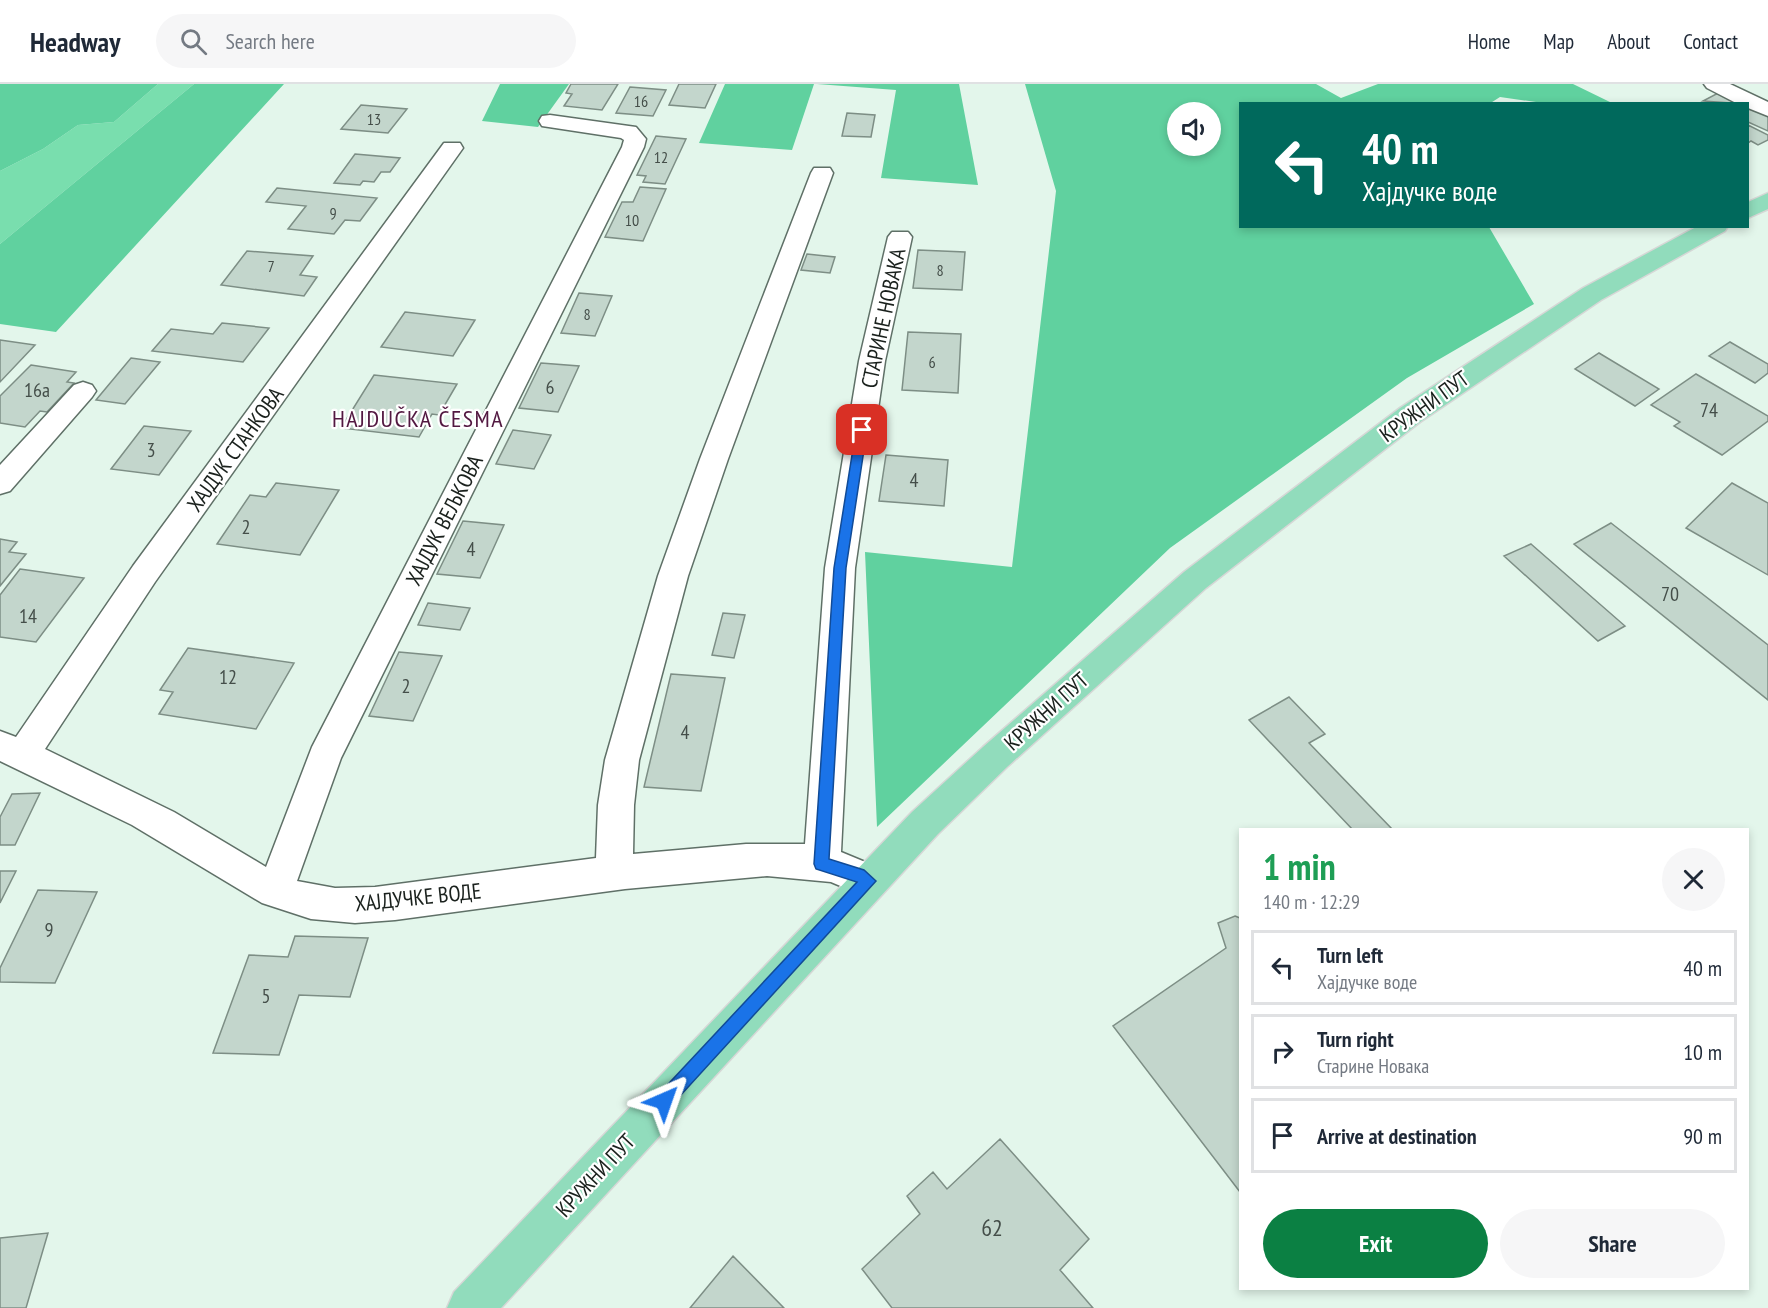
<!DOCTYPE html>
<html lang="en">
<head>
<meta charset="utf-8">
<style>
  body { margin:0; font-family:"PT Sans Narrow",sans-serif; background:#f6f6f7; color:#1f2937; height:100vh; display:flex; flex-direction:column; font-size:22px; white-space:nowrap }
  * { box-sizing:border-box; margin:0 }
  p { font-size:20px; color:#747a83 }
  .icon { flex:none; width:33px; height:33px; fill:none; stroke:currentColor; stroke-width:2; stroke-linecap:round; stroke-linejoin:round }
  .map { position:relative; flex:1; overflow:hidden }
  .sheet { position:absolute; left:1239px; top:744px; width:510px; height:462px; display:flex; flex-direction:column; background:#fff; border-radius:0px; box-shadow:0 3px 9px #0003 }
  .sheet>* { flex:none }
  .guide { position:absolute; left:1239px; top:18px; width:510px; height:126px; border-radius:0px; box-shadow:0 3px 9px #0003; background:#00695c; color:#fff; overflow:hidden }
  .buttons { position:absolute; left:1167px; top:18px; display:grid; gap:12px }
  .buttons a { display:grid; place-items:center; width:54px; height:54px; border-radius:50%; background:#fff; box-shadow:0 3px 9px #0003; font-size:30px }
  .pin { position:absolute; display:grid; place-items:center; width:51px; height:51px; color:#fff; margin:-26px; border-radius:12px; box-shadow:0 3px 9px #0006 }
  .me { position:absolute; width:66px; margin:-33px; rotate:43deg; stroke-linejoin:round; filter:drop-shadow(0 0 4px #0008) }
  .turn { display:flex; align-items:center; gap:21px; height:126px; padding:0 24px; font-size:27px }
  .turn .icon { width:78px; height:78px; stroke-width:2.5 }
  .turn b { display:block; font-size:42px; line-height:51px }
  .round { display:grid; place-items:center; flex:none; width:63px; height:63px; border-radius:32px; background:#f6f6f7 }
  .summary { display:flex; align-items:center; justify-content:space-between; height:102px; padding:0 24px }
  h1 { font-size:36px; font-weight:800; line-height:45px; color:#1e9e55 }
  .cta { display:flex; gap:12px; margin-top:auto; padding:12px 24px }
  .cta a { flex:1; height:69px; border-radius:36px; background:#0b8043; color:#fff; font-size:24px; font-weight:800; line-height:69px; text-align:center }
  .cta a+a { background:#f6f6f7; color:#1f2937 }
  ul { padding:0; list-style:none }
  li { display:flex; align-items:center; gap:18px; height:75px; margin:0 12px 9px; padding:0 12px; border:3px solid #e0e1e3; border-radius:0px }
  li div { flex:1 }
  li b { display:block; font-size:22px }
  li em { font-style:normal }
  header { display:flex; align-items:center; gap:36px; box-sizing:border-box; height:84px; padding:0 30px; background:#fff; border-bottom:2px solid #e0e1e3 }
  header strong { font-size:28px }
  nav { display:flex; gap:33px; margin-inline-start:auto; font-size:21px }
  .search { width:420px; height:54px; background:#f6f6f7; display:flex; align-items:center; gap:15px; box-sizing:border-box; padding:0 21px; border-radius:33px; color:#747a83; font-size:22px }
  .map>svg:first-child { display:block }
</style>
</head>
<body>
<header>
<strong>Headway</strong>
<div class="search"><svg class="icon" aria-label="search" viewBox="0 0 24 24"><circle cx="10" cy="10" r="6"/><path d="M15 15l6 6"/></svg>Search here</div>
<nav><a>Home</a><a>Map</a><a>About</a><a>Contact</a></nav>
</header>
<div class="map">
<svg width="1768" height="1224" viewBox="0 0 1768 1224">
  <rect width="100%" height="100%" fill="#e3f6eb"/>
  <path fill="#79deae" d="M158,0H194L0,160V87L43,65L78,41L114,38Z"/>
  <path fill="#60d19f" fill-rule="evenodd" d="M0,0H158L114,38L78,41L43,65L0,87Z
    M194,0H284L56,248L0,240V160Z
    M500,0H569L538,43L482,37Z
    M725,0H814L792,66L699,59Z
    M817,0H959L978,101L881,94L896,6Z
    M1025,0H1316L1341,14L1378,0H1573L1612,19H1543L1500,13L1489,20H1240V142L1489,143L1534,220L1407,294L1170,464L877,743L865,468L1012,483L1056,107ZM1178,28H1210V62H1178Z"/>
  <path fill="#c3d6cc" stroke="#7d8e85" stroke-width="1.5" d="M571,0H618L602,26L564,22L572,10L566,9Z
    M679,0H716L705,24L669,21Z
    M630,3L666,6L653,32L616,29Z
    M1720,8L1745,20L1703,17Z
    M361,21L407,25L388,49L341,45Z
    M1748,21L1768,30V47L1748,38Z
    M847,29L875,31L871,53L842,52Z
    M1748,41L1768,51V56L1758,61L1751,57L1748,59Z
    M656,52L686,55L665,100L643,98L646,92L637,91Z
    M355,70L400,74L390,88H381L374,98L363,97L360,101L334,99Z
    M640,103L666,105L643,157L605,153L622,118H633Z
    M277,104L377,114L360,137L345,136L334,150L288,145L306,122L266,118Z
    M918,166L965,168L962,206L913,204Z
    M247,167L313,172L300,191L317,193L304,212L221,201Z
    M807,170L835,173L830,189L801,186Z
    M579,209L612,212L595,252L561,249Z
    M405,228L475,236L453,272L381,263Z
    M222,239L269,244L243,278L152,267L171,245L213,250Z
    M908,248L961,250L958,309L902,306Z
    M0,256L35,261L0,298Z
    M1730,258L1768,280V289L1755,299L1709,272Z
    M1599,269L1659,305L1635,322L1575,285Z
    M131,274L160,278L125,320L96,316Z
    M541,279L579,282L558,328L519,324Z
    M31,281L76,288L67,298L74,299L47,328L40,327L25,343L0,339V312Z
    M1696,290L1768,332V337L1722,371L1674,342L1680,338L1651,321Z
    M374,291L457,300L439,331L432,330L419,353L341,344Z
    M144,342L191,347L159,391L111,385Z
    M513,346L551,351L534,385L496,380Z
    M886,371L948,376L944,422L879,417Z
    M276,399L339,406L300,471L217,460L250,411L266,413Z
    M1732,399L1768,419V491L1686,444Z
    M463,437L504,441L480,494L437,490Z
    M1611,439L1768,561V616L1574,460Z
    M0,455L17,458L9,468L26,470L0,502Z
    M1531,460L1625,542L1598,557L1504,472Z
    M20,485L84,494L36,558L0,553V511Z
    M428,519L470,524L460,546L418,541Z
    M723,529L745,531L734,574L712,571Z
    M188,564L294,579L256,645L159,630L173,608L160,606Z
    M399,568L442,572L413,637L369,632Z
    M671,590L725,594L701,707L644,703Z
    M1289,613L1325,650L1309,659L1393,746H1353L1249,636Z
    M40,709L15,761H0V733L12,710Z
    M0,787H16L0,819Z
    M38,806L97,808L55,899L0,898V884Z
    M1235,832L1240,834V1108L1113,942L1226,864L1218,839Z
    M295,852L368,854L350,913L299,911L279,971L213,969L249,871L288,873Z
    M1000,1055L1089,1155L1060,1186L1093,1224H892L862,1185L920,1130L907,1112L933,1088L947,1105Z
    M48,1149L26,1224H0V1154Z
    M733,1172L784,1224H690Z"/>
  <g fill="none" stroke-linecap="round" stroke-linejoin="round">
    <defs>
      <path id="minor" d="M1704,0H1730L1768,18V32L1748,24V20H1738L1707,4Z
        M550,31L636,43L646,55L644,63L341,674L297,797L335,804L375,803L596,774L598,721L605,676L658,492L700,375L811,89L814,84H830L833,89L728,375L688,492L639,676L634,721L633,770L746,760H805L825,484L859,277L888,153L892,148H908L912,153L885,277L855,484L841,768L882,785L887,797L882,809L869,814L831,798L767,792L625,805L395,836L355,839L311,835L262,819L132,741L0,677V647L16,653L133,482L444,59H460L463,64L155,498L45,665L174,728L266,783L312,663L622,63L624,56L621,54L542,42L539,37L542,32Z
        M83,298L92,301L96,307L92,313L10,407L0,410V381L74,301Z"/>
      <path id="major" d="M1768,109V125L1748,134V118Z
        M1698,142H1728L1725,147L1601,216L1420,338L1206,504L1007,683L938,750L501,1224H447L454,1208L912,728L983,663L1184,488L1400,324L1583,204Z"/>
    </defs>
    <use href="#minor" stroke="#5f7067" stroke-width="3"/>
    <use href="#major" stroke="#d6d7d6" stroke-width="3"/>
    <use href="#minor" fill="#fff" fill-rule="evenodd"/>
    <use href="#major" fill="#91dcbc" fill-rule="evenodd"/>
  </g>
  <path fill="#1a73e8" stroke="#114b97" stroke-width="1.5" d="M862,342L867,346L846,484L829,775L864,786L876,797L670,1023L664,1026L658,1023L655,1017L658,1011L857,798L816,785L814,780L834,484L856,346Z"/>
  <g text-anchor="middle" dominant-baseline="central" stroke-width="4.5" stroke-linejoin="round" paint-order="stroke">
    <g font-size="16" fill="#444e49">
      <text x="641" y="17">16</text>
      <text x="374" y="35">13</text>
      <text x="661" y="73">12</text>
      <text x="333" y="129">9</text>
      <text x="632" y="136">10</text>
      <text x="271" y="182">7</text>
      <text x="940" y="186">8</text>
      <text x="587" y="230">8</text>
      <text x="932" y="278">6</text>
    </g>
    <g font-size="20" fill="#444e49">
      <text x="550" y="303">6</text>
      <text x="37" y="306">16a</text>
      <text x="1709" y="326">74</text>
      <text x="151" y="366">3</text>
      <text x="914" y="396">4</text>
      <text x="246" y="443">2</text>
      <text x="471" y="465">4</text>
      <text x="1670" y="510">70</text>
      <text x="28" y="532">14</text>
      <text x="228" y="593">12</text>
      <text x="406" y="602">2</text>
      <text x="685" y="648">4</text>
      <text x="49" y="846">9</text>
      <text x="266" y="912">5</text>
    </g>
    <g font-size="22" fill="#1a211d" stroke="#fff">
      <text transform="translate(883 234) rotate(-78)">СТАРИНЕ НОВАКА</text>
      <text transform="translate(1424 322) rotate(-36)">КРУЖНИ ПУТ</text>
      <text transform="translate(235 365) rotate(-54)">ХАЈДУК СТАНКОВА</text>
      <text transform="translate(444 436) rotate(-63)">ХАЈДУК ВЕЉКОВА</text>
      <text transform="translate(1046 627) rotate(-42)">КРУЖНИ ПУТ</text>
      <text transform="translate(418 813) rotate(-6)">ХАЈДУЧКЕ ВОДЕ</text>
      <text transform="translate(595 1091) rotate(-47)">КРУЖНИ ПУТ</text>
    </g>
    <g font-size="24" letter-spacing="1.5" fill="#521841" stroke="#fff">
      <text x="418" y="334">HAJDUČKA ČESMA</text>
    </g>
    <g font-size="24" fill="#444e49">
      <text x="992" y="1143">62</text>
    </g>
  </g>
</svg>
<div class="buttons">
<a><svg class="icon" aria-label="sound" viewBox="0 0 24 24"><path d="M4 9h4l5-4v14l-5-4H4zM17 9q2 3 0 6"/></svg></a>
</div>
<div class="pin" style="left:862px;top:346px;background:#d93025"><svg class="icon" aria-label="arrive" viewBox="0 0 24 24"><path d="M6 21V4h12l-3 4 3 4H6"/></svg></div>
<svg class="me" style="left:664px;top:1017px" viewBox="-20 -20 40 40"><path d="M0-17L14 15 0 8-14 15z" fill="#1a73e8" stroke="#fff" stroke-width="4"/></svg>
<div class="guide">
<div class="turn"><svg class="icon" aria-label="left" viewBox="0 0 24 24"><path d="M17 20v-9H6M10 6l-5 5 5 5"/></svg><div><b>40 m</b>Хајдучке воде</div></div>
</div>
<section class="sheet">
<div class="summary"><div><h1>1 min</h1><p>140 m · 12:29</p></div><a class="round"><svg class="icon" aria-label="close" viewBox="0 0 24 24"><path d="M6 6l12 12M18 6L6 18"/></svg></a></div>
<ul>
<li><svg class="icon" aria-label="left" viewBox="0 0 24 24"><path d="M17 20v-9H6M10 6l-5 5 5 5"/></svg><div><b>Turn left</b><p>Хајдучке воде</p></div><em>40 m</em></li>
<li><svg class="icon" aria-label="right" viewBox="0 0 24 24"><path d="M7 20v-9h11M14 6l5 5-5 5"/></svg><div><b>Turn right</b><p>Старине Новака</p></div><em>10 m</em></li>
<li><svg class="icon" aria-label="arrive" viewBox="0 0 24 24"><path d="M6 21V4h12l-3 4 3 4H6"/></svg><div><b>Arrive at destination</b></div><em>90 m</em></li>
</ul>
<div class="cta"><a>Exit</a><a>Share</a></div>
</section>
</div>
</body>
</html>
